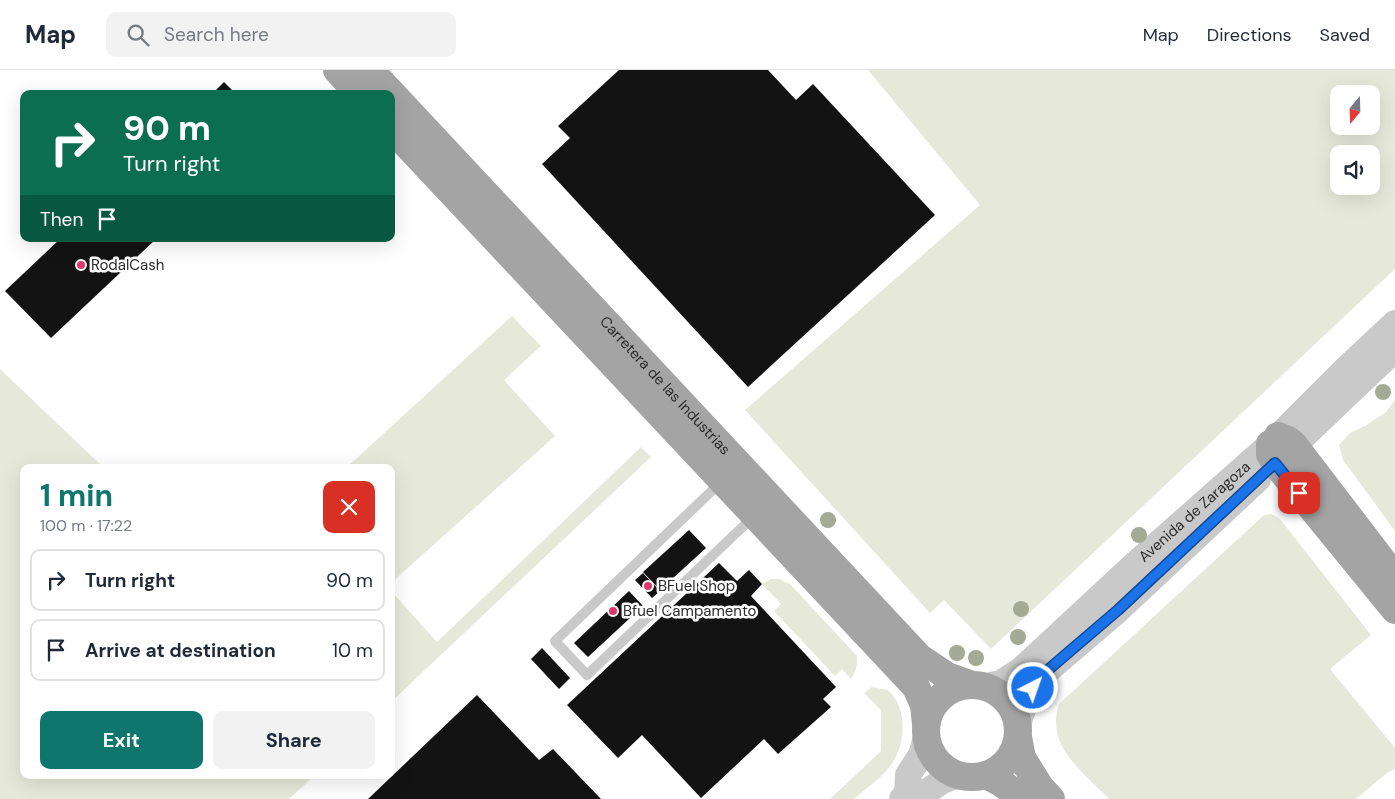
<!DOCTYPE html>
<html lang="en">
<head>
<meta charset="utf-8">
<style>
  body { margin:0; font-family:"DM Sans",sans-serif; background:#f2f2f3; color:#1f2937; height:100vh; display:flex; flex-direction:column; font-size:19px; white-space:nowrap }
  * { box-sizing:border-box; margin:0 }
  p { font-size:16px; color:#747a83 }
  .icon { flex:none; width:28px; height:28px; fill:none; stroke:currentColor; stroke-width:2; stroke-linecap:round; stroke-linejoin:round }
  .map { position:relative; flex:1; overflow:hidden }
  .sheet { position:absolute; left:20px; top:394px; width:375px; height:315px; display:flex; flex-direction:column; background:#fff; border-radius:10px; box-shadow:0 5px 20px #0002 }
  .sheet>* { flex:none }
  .banner { position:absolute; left:20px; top:20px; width:375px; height:152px; border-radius:10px; box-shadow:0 5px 20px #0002; background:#0b6e4f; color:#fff; overflow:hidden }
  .needle { width:32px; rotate:199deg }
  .fabs { position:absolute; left:1330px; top:15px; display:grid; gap:10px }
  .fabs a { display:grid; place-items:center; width:50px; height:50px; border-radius:10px; background:#fff; box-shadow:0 5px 20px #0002; font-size:25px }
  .pin { position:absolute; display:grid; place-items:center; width:42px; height:42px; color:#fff; margin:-21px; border-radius:10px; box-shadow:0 2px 8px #0006 }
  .me { position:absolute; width:55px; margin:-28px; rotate:41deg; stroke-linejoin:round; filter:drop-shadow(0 0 4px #0008) }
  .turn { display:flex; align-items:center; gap:18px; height:105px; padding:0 20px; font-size:22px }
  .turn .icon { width:65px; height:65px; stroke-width:2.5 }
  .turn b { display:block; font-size:35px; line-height:42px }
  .then { display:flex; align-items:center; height:48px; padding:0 20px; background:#0003; gap:10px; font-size:19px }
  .round { display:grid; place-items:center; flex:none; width:52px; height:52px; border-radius:10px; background:#f2f2f3 }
  .summary { display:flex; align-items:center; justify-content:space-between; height:85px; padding:0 20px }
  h1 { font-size:30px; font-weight:700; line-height:38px; color:#0f766e }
  .button { display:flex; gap:10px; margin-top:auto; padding:10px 20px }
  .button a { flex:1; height:58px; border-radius:10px; background:#0f766e; color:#fff; font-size:20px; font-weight:700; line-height:58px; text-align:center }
  .button a+a { background:#f2f2f3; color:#1f2937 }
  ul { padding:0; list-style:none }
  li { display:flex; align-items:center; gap:15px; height:62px; margin:0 10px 8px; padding:0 10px; border:2px solid #e0e1e3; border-radius:10px }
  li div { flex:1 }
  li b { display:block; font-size:19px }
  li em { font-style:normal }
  header { display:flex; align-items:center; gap:30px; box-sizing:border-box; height:70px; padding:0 25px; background:#fff; border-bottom:1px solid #e0e1e3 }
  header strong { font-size:24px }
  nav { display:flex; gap:28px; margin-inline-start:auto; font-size:18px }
  .search { width:350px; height:45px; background:#f2f2f3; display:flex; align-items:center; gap:12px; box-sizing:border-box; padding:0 18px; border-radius:10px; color:#747a83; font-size:19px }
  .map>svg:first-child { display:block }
</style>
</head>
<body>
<header>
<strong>Map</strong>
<div class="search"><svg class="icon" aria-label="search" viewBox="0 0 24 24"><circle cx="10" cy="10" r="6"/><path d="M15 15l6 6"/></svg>Search here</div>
<nav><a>Map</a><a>Directions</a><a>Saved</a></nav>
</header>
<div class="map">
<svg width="1395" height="729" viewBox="0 0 1395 729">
  <rect width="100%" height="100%" fill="#fff"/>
  <path fill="#e6e9da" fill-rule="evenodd" d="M868,0H1395V199L991,579L944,530L930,543L745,340L980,135ZM1339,24H1371V56H1339ZM1339,84H1371V116H1339Z
    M512,246L541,276L504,310L555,366L391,513V398L347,397Z
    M0,299L100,394L98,398H24V705H315L289,729H0Z
    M1395,330V461L1343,390L1339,375L1350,363L1365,356L1386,342Z
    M641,377L651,387L391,632V521L437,572Z
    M1272,444L1280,449L1371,565L1330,599L1395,678V699L1388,702L1356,729H1109C1083,702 1045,676 1059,634L1264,445Z
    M771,509H779L790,514L857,586C858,595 856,601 851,609L842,599L835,606L774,541L781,534L762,514Z
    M872,617L888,620C908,638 906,674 891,695C882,708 866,718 854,729H830L881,681V640L864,623Z"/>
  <path fill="#131313" d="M619,0H768L796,30L813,14L935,145L748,317L542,94L570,68L558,56Z
    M224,12L236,24H212Z
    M60,169H156L51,268L5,221Z
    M689,460L706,478L660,520L643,502Z
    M719,493L737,511L749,500L762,514L751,526L836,617L823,629L831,637L778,684L764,669L701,728L642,665L618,688L567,635Z
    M643,503L660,521L652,528L635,510Z
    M629,521L643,536L588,587L574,573Z
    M542,578L570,608L559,619L531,589Z
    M477,625L539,690L553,679L601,729H368Z"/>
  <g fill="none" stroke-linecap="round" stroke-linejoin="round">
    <path stroke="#c9c9c9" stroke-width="10" d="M722,411L555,571L587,605L754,446"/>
    <g stroke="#c9c9c9" stroke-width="26">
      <path d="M1292,377L1395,279"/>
      <path id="s1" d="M985,616L1001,613L1021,600L1133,496L1272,373L1346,299L1395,253"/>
      <path d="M1018,654L1026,631L1042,605L1118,540L1258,409"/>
      <path d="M907,724L908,705L921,685L926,668"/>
      <path d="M902,729L907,724L928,721L942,711L959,705"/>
    </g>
    <g stroke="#a4a4a4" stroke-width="28">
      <path d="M337,0L359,24"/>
      <path id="s2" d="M370,0L920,588L947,606L972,615"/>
      <path d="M391,58L916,617L924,635L926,654"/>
      <path d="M1278,366L1288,370L1294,375L1395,507"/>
      <path d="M1270,374V384L1275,393L1395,540"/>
      <circle cx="972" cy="661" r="46"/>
      <path d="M1018,667L1022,688L1040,717L1051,729"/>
      <path d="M986,705L1001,713L1024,729"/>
    </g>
  </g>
  <g fill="#a4aa94">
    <circle cx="1383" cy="322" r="8"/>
    <circle cx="828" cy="450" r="8"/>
    <circle cx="1139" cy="465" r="8"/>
    <circle cx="1021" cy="539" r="8"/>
    <circle cx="1018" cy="567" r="8"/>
    <circle cx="957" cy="583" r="8"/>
    <circle cx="976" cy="588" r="8"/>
  </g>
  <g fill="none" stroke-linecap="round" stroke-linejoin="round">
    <defs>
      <path id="route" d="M1033,618L1042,605L1118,540L1275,393L1299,423"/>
    </defs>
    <use href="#route" stroke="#114b97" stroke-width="12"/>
    <use href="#route" stroke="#1a73e8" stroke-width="9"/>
  </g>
  <g fill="#da376c" stroke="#fff" stroke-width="2">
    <circle cx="81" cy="195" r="5"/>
    <circle cx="648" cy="516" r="5"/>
    <circle cx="613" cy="541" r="5"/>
  </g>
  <g text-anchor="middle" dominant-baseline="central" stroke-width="5" stroke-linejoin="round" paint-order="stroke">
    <g font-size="15" fill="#2c2c2c" stroke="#fff" text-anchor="start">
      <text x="91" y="195">RodalCash</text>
      <text x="658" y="516">BFuel Shop</text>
      <text x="623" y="541">Bfuel Campamento</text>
    </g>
    <g font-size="15" fill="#2c2c2c" stroke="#fff">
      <text stroke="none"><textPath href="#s2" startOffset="432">Carretera de las Industrias</textPath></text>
      <text stroke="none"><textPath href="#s1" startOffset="275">Avenida de Zaragoza</textPath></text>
    </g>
  </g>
</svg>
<div class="fabs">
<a><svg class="needle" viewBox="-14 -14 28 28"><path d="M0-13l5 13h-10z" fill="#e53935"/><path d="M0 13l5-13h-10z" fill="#747a83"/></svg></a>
<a><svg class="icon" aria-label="sound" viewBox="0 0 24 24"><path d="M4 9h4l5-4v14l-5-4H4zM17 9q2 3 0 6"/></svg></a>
</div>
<div class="pin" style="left:1299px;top:423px;background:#d93025"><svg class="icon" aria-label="arrive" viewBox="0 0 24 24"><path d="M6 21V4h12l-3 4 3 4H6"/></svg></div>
<svg class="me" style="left:1033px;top:618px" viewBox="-20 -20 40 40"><circle r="17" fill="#1a73e8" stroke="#fff" stroke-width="3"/><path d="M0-11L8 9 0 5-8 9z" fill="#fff"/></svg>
<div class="banner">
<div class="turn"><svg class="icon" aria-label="right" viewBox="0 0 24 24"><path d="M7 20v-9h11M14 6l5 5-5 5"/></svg><div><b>90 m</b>Turn right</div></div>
<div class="then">Then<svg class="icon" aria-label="arrive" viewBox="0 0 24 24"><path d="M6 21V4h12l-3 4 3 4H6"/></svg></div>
</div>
<section class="sheet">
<div class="summary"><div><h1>1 min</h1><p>100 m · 17:22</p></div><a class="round" style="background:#d93025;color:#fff"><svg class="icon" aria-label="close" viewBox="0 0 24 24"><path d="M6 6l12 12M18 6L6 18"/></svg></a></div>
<ul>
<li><svg class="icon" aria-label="right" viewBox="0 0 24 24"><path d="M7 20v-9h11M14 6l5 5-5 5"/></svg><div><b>Turn right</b></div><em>90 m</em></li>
<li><svg class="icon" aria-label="arrive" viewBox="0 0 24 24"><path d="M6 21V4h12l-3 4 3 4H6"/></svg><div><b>Arrive at destination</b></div><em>10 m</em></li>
</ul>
<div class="button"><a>Exit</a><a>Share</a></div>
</section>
</div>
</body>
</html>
